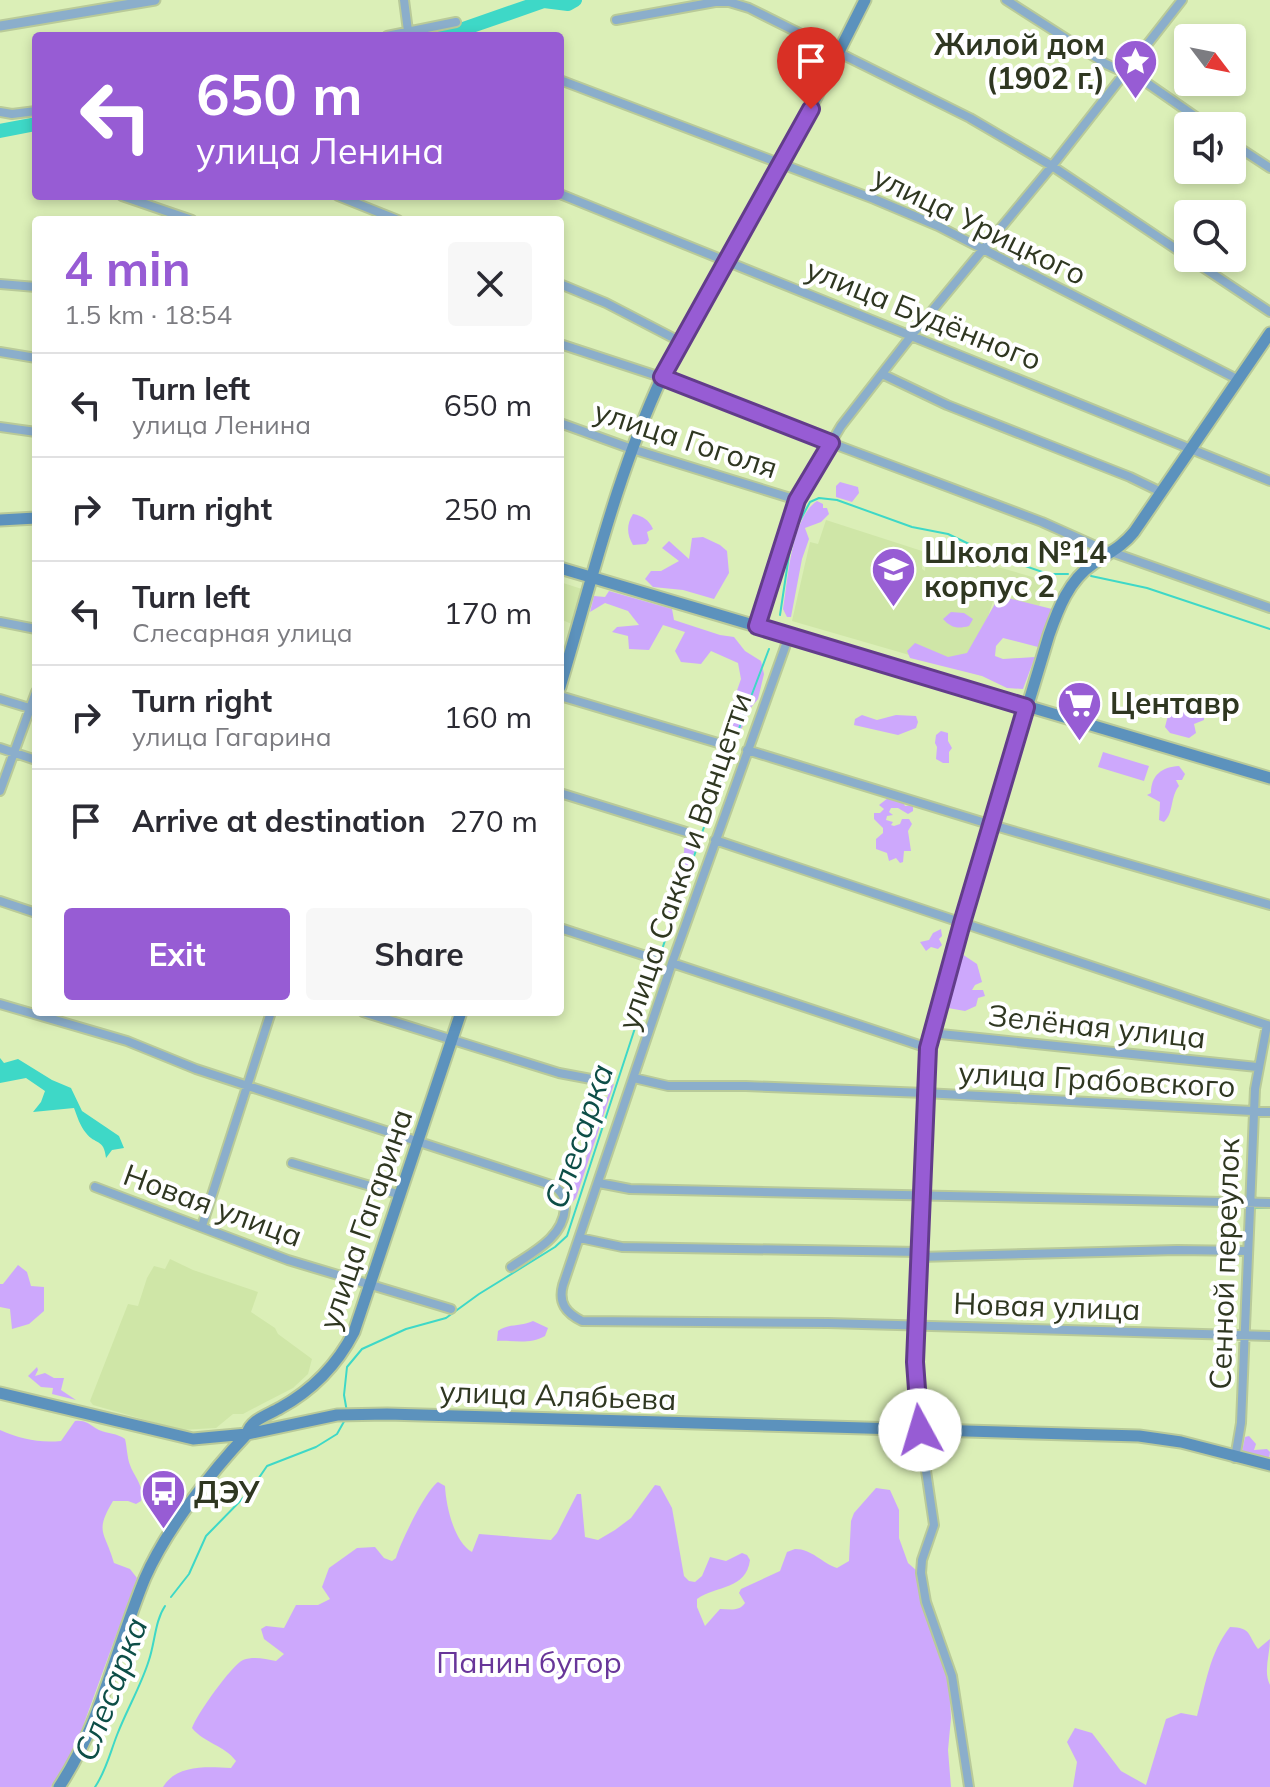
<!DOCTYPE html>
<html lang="en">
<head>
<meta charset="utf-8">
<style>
  body { margin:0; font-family:Mulish,sans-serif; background:#f7f7f7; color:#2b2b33; height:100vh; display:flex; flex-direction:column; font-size:30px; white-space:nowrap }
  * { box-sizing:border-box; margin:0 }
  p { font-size:26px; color:#7c7c81 }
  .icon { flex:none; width:44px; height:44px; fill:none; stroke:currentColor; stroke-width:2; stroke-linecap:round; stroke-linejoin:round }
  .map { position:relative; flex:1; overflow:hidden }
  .panel { position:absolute; left:32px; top:216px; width:532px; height:800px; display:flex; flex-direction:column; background:#fff; border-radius:8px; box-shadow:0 4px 12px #0003 }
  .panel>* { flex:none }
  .guide { position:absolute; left:32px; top:32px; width:532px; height:168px; border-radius:8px; box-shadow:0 4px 12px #0003; background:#975cd4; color:#fff; overflow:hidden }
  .needle { width:52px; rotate:122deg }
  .controls { position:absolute; left:1174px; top:24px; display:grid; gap:16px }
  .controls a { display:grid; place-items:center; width:72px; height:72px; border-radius:8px; background:#fff; box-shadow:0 4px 12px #0003; font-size:40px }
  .pin { position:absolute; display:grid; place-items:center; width:68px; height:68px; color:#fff; margin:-82px -34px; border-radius:50% 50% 50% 0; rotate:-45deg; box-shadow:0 0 8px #0007 }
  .pin .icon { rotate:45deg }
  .me { position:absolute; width:88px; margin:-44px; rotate:354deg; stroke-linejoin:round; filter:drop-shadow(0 0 6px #0008) }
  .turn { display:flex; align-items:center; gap:28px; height:168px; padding:0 32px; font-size:36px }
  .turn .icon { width:104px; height:104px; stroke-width:2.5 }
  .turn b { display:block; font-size:56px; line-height:68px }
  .round { display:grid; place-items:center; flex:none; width:84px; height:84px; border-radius:8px; background:#f7f7f7 }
  .overview { display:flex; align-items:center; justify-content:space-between; height:136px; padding:0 32px }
  h1 { font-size:48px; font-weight:700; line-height:60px; color:#975cd4 }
  .action { display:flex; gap:16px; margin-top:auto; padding:16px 32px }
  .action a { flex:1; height:92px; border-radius:8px; background:#975cd4; color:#fff; font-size:32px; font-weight:700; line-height:92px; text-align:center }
  .action a+a { background:#f7f7f7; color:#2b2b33 }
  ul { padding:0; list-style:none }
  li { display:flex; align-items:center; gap:24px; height:104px; padding:0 32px; border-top:2px solid #e1e1e2 }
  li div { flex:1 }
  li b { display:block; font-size:30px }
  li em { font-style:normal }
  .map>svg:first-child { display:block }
</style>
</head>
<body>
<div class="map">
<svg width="1270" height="1787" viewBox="0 0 1270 1787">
  <rect width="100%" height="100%" fill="#dbefb7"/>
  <path fill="#cfe6a7" d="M826,520L922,551V569L925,571L927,543L938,537L973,549L988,564L1046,581L1039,607L995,595L983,632L982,676L792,621L810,542L818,544Z
    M560,582L585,590L574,625L560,619Z
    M170,1259L193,1270L258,1292L251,1312L275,1328L278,1334L312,1359L308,1374L293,1388L260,1405L243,1414H233L216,1428L181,1430L93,1405L90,1401L128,1304L138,1306L147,1278L154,1266L165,1269Z"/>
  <path fill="#cda8fc" d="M840,482L858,487L859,493L852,502L836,497V486Z
    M817,501L823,504V508H827L829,514L821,522L805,528L809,539L802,559L791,617H787L783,609C788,580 791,518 817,501Z
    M633,514C643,516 649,520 653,529L647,532L649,540L646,544L633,545C627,535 626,525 633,514Z
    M703,537L720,545L727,551L729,573L714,599L683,590L653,587L645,579L651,571H661L679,561L662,548L669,541L689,559L692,538Z
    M609,591L672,609L674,620L720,635L734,637L745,651L761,661L764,674L758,699L749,710L742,728L732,735L733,702L741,679L738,663L711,651L701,664L681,662L675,651L685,632L663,625L649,650L629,649L628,636L612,632L617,627L639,625L628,611L605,603L590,612L594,596L605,597Z
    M1004,597L1052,609L1038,647L1003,638L996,646L995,656L1003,659L1035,657L1023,689L1007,688L982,676L910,658L907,651L915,643L948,657L967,653L996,602Z
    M951,612L964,613L973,619L969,626C958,629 951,628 943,619Z
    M1169,698H1185L1198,702L1199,709L1204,713V720L1194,724L1196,733L1189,738L1170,733L1165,727L1168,715L1160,711L1161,702Z
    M862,715L877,720L896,715L916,716L918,722L916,728L898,735L854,725L855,719Z
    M941,731L948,733V741L952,748L949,752V763H943L936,759L937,747L935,743L936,735Z
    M1103,752L1149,766L1144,781L1098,767Z
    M1179,766L1185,774L1182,780H1176L1179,786C1170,797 1174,813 1164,822L1159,820L1160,802L1147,795L1151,793C1151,775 1162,767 1179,766Z
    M888,798L903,802L905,806L913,805V811L908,814L898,808H891L889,812L893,815L887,816L886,820L893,822L891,825L894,826L900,824L902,819H909L912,824L908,831L911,851H904L903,862L900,863L896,858L889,861L887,853L876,849V839L883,833V828L874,819V813H880L884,809L879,805Z
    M690,835L698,841L674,911L670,914L665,909V905L684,852L685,836Z
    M941,929L942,936L939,939L942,945L938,949L931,947L926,951L920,942L929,940L933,933Z
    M962,954L977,964L982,982L975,985L972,990H983L985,996L978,998L976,1006L965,1011L948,1008Z
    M614,1084L576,1198L569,1206C565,1189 576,1180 583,1166C591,1147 595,1124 601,1104L608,1096L606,1089L609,1085Z
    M18,1265L27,1272L31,1286L44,1287V1311L29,1324L12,1329L10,1309L0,1307V1284H3Z
    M533,1321L548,1328L545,1336C529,1345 514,1340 497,1341L498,1331C509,1323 521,1327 533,1321Z
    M37,1367L38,1370L35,1376L45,1373L54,1378H64L61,1390L76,1400L52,1394L53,1388L41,1387L28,1376Z
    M75,1421C87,1420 89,1425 99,1430C108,1434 117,1433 125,1439C127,1447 127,1457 130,1465C134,1477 145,1486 141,1501L136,1504L128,1501H113C94,1533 105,1531 114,1563L130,1569L137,1578L78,1740L72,1756L51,1787H0V1430C21,1439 38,1443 61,1441Z
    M1249,1436L1256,1444L1254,1450L1267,1449L1270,1452L1269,1459L1248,1458L1242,1452L1245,1437Z
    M438,1482L445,1486C446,1506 454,1542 472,1552L479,1534L551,1540L557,1533L577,1494H581L585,1537L598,1540L615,1530L631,1518L655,1485L660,1486L672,1508L684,1576L689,1581L695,1582L702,1576L710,1557L726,1561L742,1553L747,1555L750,1560C746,1590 717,1585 697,1599V1607L705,1626L720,1609C729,1609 739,1612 745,1603L739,1593L741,1589L780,1571L787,1552L795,1549C812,1549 822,1563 837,1568L849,1561L851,1521L854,1513L876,1488L890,1490L899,1510V1538L908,1563L917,1571L930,1626L942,1654L949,1680L951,1718L948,1750L951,1787H163C177,1764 207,1767 231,1768L236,1761C224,1745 204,1743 192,1728C197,1714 231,1666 243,1660C254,1656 265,1659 276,1661L284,1654L264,1639L261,1629L266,1626L284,1628L296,1605H318L330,1599L322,1587L329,1568L357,1548L375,1547L384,1558L392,1561L396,1558C400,1543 426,1490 438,1482Z
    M1230,1627C1252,1628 1247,1634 1258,1649L1270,1639C1270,1655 1263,1671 1270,1685V1787H1073L1077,1762L1067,1742L1075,1728L1092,1733L1121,1771L1146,1785L1166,1719L1181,1713L1197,1716C1206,1684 1209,1654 1230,1627Z"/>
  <path fill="#3ed8c7" d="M0,1058L4,1063L18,1059L52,1080L71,1088L82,1111L119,1136L124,1148L112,1150L106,1158C104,1138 95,1145 86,1133C80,1126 77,1116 74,1108L33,1112L41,1102L45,1091L26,1078L0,1083Z"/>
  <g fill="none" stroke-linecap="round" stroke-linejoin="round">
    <path stroke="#3ed8c7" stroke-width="2" d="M1091,576L1147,588L1270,629
      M780,615L789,555L797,526L810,502L819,498L837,500L912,527L948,534L988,553L1048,574H1068
      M1255,1208H1270
      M347,1412L344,1395L347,1367L362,1349L406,1329L446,1318L479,1294L555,1247L567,1236L635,1028L726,763L769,649
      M171,1597L189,1574L206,1536L250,1491L267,1466L316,1447L337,1434L346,1418
      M95,1787C106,1771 110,1753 117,1735C127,1709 141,1686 149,1660C155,1642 155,1621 165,1606"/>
    <path stroke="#3ed8c7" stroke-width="14" d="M443,36L544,1L568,4L575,0
      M0,131L36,124"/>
    <defs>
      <path id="minor" d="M404,0L408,31
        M1006,0L1106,64L1147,83L1209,126
        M616,20L715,2H729L749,8L970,118L1052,166L1188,257
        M387,36L456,22
        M560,80L874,199L938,226L1237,379
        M0,112L12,114L36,111
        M1232,143L1270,168
        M560,194L1270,481
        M122,196L192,220
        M338,196L398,220
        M1189,258L1270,312
        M0,284L36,287
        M560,284L606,303L681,342
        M560,344L688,386L831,443L1042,522L1100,548L1270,608
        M0,352L36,358
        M882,374L947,405L1130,477L1161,492
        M560,423L632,449L797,500
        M0,427L36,432
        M0,622L36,629
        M757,626L797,500L841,426L912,335L1052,166L1182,0
        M789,636L672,963L563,1285C558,1303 566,1313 582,1321L828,1323L1270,1336
        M560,696L718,743
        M0,699L36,710
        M0,748L36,760
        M747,750L992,825L1270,905
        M0,791L36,692
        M560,793L686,832
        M715,840L1270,1026
        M0,901L36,913
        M560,928L652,958
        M672,963L928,1048
        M0,1004L127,1041L196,1069L554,1186C562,1192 565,1197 565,1208C563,1238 533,1252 511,1267
        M363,1012L559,1073L607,1082
        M931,1033L1257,1067
        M634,1078L668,1086H746L925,1093L1270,1112
        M292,1163L401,1195
        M599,1183L630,1189L1270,1203
        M95,1187L288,1260L451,1309
        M202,1226L271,1012
        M580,1238L622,1247L920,1252
        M919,1257L1177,1250L1248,1251
        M920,1430L934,1525L922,1560L921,1573L926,1602L952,1676L969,1787
        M1235,1458L1241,1423L1255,1089L1267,1025"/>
      <path id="tertiary" d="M0,26L155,0"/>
      <path id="secondary" d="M0,520L36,518
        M560,568L1270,778
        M560,687C591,584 616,476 662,377L796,137L865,0
        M0,1393L193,1439L247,1434L337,1415L387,1414L1139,1436L1181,1442L1270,1465
        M920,1430L916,1399L915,1362L928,1048L962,923L1049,635C1058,609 1069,580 1093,564C1108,553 1122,547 1134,532L1270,333
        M59,1787C101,1724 116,1648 145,1578C166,1530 211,1472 247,1434C250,1420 268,1415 280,1408C313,1390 337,1365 354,1332L461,1012"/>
    </defs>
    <use href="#minor" stroke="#b9ca99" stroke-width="12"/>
    <use href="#tertiary" stroke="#b9ca99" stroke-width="13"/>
    <use href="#secondary" stroke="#b9ca99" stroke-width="15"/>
    <use href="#minor" stroke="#8baecb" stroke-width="8"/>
    <use href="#tertiary" stroke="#8baecb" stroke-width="9"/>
    <use href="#secondary" stroke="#5c92bd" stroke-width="11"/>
  </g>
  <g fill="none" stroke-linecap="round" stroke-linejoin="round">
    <defs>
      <path id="route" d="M811,109L662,377L831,443L797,500L757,626L1026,707L962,923L928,1048L915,1362L920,1430"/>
    </defs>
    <use href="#route" stroke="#623c8a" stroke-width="20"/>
    <use href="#route" stroke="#975cd4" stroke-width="14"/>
  </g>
  <defs>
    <symbol id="sight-pin" viewBox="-11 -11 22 30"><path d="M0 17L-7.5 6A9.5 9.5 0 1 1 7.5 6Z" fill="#975cd4" stroke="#fff"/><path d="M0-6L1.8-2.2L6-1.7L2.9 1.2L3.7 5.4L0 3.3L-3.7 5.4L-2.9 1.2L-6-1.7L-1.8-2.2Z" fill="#fff"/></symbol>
    <symbol id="school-pin" viewBox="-11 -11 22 30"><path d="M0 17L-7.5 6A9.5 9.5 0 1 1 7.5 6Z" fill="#975cd4" stroke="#fff"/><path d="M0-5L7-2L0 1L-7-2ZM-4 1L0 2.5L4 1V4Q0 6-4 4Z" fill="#fff"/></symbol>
    <symbol id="supermarket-pin" viewBox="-11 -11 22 30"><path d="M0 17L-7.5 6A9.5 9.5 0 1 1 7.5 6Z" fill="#975cd4" stroke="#fff"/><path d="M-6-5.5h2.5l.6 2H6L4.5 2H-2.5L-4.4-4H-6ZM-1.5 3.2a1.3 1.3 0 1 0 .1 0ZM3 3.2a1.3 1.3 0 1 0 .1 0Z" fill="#fff"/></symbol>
    <symbol id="bus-pin" viewBox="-11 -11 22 30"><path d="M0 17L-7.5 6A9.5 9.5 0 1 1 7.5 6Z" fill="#975cd4" stroke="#fff"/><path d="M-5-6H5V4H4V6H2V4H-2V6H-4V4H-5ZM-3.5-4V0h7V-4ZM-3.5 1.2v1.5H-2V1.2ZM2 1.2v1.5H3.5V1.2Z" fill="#fff"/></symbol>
  </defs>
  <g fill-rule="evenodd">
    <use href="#sight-pin" x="1110" y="36" width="51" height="69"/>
    <use href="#school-pin" x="868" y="544" width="51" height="69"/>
    <use href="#supermarket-pin" x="1054" y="678" width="51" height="69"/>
    <use href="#bus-pin" x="138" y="1466" width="51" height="69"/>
  </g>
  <g text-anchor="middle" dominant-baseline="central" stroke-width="8" stroke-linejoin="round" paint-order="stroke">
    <g font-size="30" font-weight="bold" fill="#2f3721" stroke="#fff" text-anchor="start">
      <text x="1105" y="44" text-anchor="end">Жилой дом<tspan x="1105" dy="34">(1902 г.)</tspan></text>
      <text x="924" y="552">Школа №14<tspan x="924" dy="34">корпус 2</tspan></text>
      <text x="1110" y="703">Центавр</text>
      <text x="194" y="1492">ДЭУ</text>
    </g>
    <g font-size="30" fill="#2f3721" stroke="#fff">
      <text transform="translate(980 225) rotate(26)">улица Урицкого</text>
      <text transform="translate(924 314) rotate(22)">улица Будённого</text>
      <text transform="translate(686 439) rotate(18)">улица Гоголя</text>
      <text transform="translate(684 861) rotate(-71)">улица Сакко и Ванцетти</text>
      <text transform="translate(1097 1026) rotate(6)">Зелёная улица</text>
      <text transform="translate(1097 1079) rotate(3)">улица Грабовского</text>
      <text transform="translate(213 1205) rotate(20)">Новая улица</text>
      <text transform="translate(365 1219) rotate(-71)">улица Гагарина</text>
      <text transform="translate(1224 1264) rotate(-88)">Сенной переулок</text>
      <text transform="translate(1047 1306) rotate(2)">Новая улица</text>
      <text transform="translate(558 1395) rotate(2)">улица Алябьева</text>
    </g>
    <g font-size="30" fill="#683699" stroke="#fff">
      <text x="529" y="1662">Панин бугор</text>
    </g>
    <g font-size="32" font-style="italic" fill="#0d4e47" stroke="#fff">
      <text transform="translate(578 1136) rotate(-71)">Слесарка</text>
      <text transform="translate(110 1689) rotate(-69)">Слесарка</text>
    </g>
  </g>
</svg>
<div class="controls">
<a><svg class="needle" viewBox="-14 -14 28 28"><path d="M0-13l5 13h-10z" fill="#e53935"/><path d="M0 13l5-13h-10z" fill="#7c7c81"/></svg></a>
<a><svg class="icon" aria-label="sound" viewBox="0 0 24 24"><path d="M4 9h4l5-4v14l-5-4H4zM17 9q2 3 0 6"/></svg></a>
<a><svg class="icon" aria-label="search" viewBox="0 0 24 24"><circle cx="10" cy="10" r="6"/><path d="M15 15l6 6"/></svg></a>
</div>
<div class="pin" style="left:811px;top:109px;background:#d93025"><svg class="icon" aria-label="arrive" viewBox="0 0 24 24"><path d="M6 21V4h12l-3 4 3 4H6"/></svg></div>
<svg class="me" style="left:920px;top:1430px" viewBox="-20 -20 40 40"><circle r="19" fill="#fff"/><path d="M0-13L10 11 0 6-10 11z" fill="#975cd4"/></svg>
<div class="guide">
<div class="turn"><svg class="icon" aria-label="left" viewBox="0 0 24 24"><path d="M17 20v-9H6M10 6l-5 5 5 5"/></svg><div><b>650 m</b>улица Ленина</div></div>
</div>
<section class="panel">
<div class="overview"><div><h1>4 min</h1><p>1.5 km · 18:54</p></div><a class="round"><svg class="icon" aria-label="close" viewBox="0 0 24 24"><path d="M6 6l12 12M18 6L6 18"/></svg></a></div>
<ul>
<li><svg class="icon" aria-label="left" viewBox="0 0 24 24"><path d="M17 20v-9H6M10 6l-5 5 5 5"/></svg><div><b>Turn left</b><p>улица Ленина</p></div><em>650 m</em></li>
<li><svg class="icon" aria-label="right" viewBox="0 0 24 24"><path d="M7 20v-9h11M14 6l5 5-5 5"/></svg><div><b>Turn right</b></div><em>250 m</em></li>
<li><svg class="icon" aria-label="left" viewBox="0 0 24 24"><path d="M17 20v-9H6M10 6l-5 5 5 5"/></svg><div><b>Turn left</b><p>Слесарная улица</p></div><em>170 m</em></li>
<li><svg class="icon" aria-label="right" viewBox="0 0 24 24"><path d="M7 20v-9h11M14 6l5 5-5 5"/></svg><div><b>Turn right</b><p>улица Гагарина</p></div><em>160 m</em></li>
<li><svg class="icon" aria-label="arrive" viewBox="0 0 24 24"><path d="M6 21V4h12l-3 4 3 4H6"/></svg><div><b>Arrive at destination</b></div><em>270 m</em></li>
</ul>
<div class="action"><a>Exit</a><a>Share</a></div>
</section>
</div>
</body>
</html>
